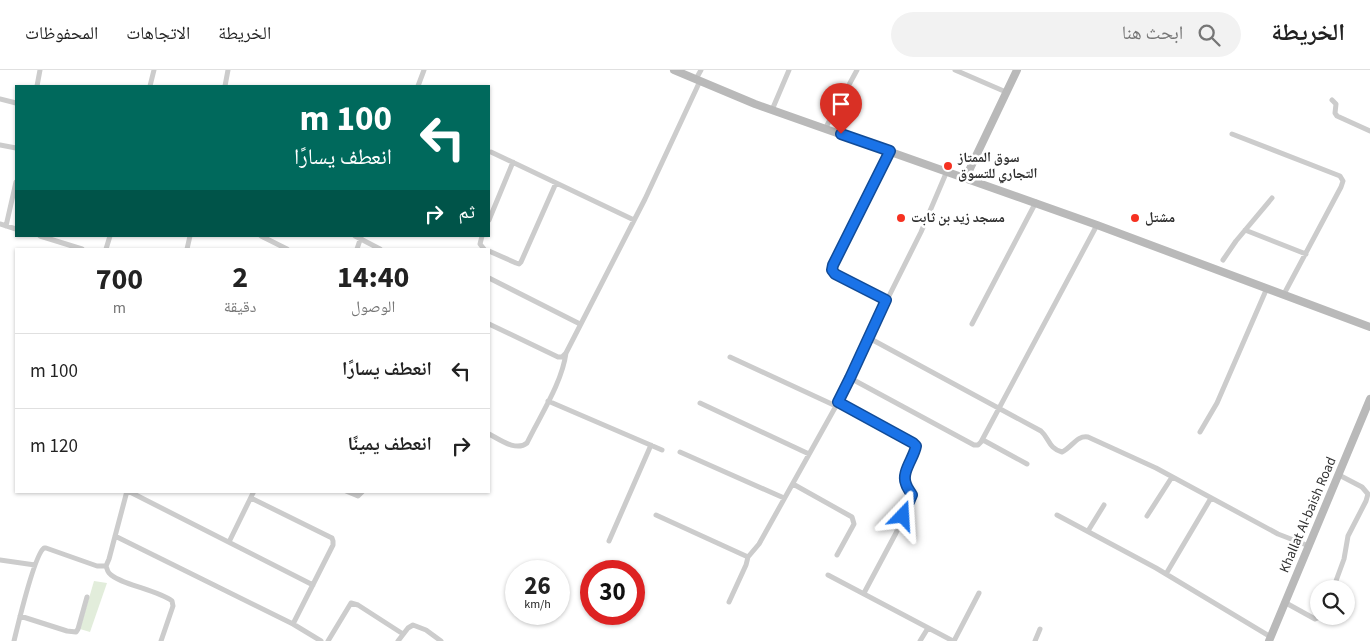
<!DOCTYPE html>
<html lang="ar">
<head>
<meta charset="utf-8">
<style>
  body { margin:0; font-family:"Source Sans 3","Noto Naskh Arabic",sans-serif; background:#f2f2f2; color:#222; direction:rtl; height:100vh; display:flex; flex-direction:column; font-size:19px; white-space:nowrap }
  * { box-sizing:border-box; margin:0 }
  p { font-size:16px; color:#767676 }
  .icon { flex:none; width:28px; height:28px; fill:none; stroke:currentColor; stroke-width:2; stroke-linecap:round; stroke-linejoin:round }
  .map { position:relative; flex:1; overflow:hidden; direction:ltr }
  .panel { position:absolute; left:15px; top:178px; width:475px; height:245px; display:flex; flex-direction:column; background:#fff; border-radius:0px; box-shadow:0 1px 4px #0004; direction:rtl }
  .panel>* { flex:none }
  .guide { position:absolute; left:15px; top:15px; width:475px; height:152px; border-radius:0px; box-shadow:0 1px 4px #0004; direction:rtl; background:#00695c; color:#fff; overflow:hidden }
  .tools { position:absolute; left:1310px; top:510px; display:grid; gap:10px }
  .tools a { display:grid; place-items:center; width:45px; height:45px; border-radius:50%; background:#fff; box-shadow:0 1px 4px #0004; font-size:25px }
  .speed { position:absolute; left:505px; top:490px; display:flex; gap:10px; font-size:25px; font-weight:700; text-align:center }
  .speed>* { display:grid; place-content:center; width:65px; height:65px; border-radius:50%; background:#fff; box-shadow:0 1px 4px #0004; line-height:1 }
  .speed small { font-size:12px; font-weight:400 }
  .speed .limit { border:8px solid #d22; background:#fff; color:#111 }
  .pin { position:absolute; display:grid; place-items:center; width:42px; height:42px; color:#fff; margin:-51px -21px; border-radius:50% 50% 50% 0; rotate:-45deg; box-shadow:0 0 5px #0007 }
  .pin .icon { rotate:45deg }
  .me { position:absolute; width:55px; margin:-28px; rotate:20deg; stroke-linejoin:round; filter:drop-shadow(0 0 4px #0008) }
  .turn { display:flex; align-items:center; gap:18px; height:105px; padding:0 15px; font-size:22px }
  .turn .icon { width:65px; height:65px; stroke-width:2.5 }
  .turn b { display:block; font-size:35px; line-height:42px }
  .then { display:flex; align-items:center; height:48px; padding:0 15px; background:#0003; gap:10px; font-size:19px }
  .eta { display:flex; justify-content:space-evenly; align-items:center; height:85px; text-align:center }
  .eta b { font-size:30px; font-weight:700; line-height:35px }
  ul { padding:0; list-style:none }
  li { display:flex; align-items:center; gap:15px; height:75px; padding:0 15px; border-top:1px solid #e0e0e0 }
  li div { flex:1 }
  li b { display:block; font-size:19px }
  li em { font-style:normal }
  header { display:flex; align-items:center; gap:30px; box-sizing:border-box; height:70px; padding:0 25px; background:#fff; border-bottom:1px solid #e0e0e0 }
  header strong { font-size:24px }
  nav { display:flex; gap:28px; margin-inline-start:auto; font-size:18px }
  .search { width:350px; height:45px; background:#f2f2f2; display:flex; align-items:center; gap:12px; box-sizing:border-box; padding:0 18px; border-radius:28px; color:#767676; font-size:19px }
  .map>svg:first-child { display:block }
</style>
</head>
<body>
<header>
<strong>الخريطة</strong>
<div class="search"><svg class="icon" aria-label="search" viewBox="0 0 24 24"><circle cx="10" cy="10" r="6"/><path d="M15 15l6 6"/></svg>ابحث هنا</div>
<nav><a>الخريطة</a><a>الاتجاهات</a><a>المحفوظات</a></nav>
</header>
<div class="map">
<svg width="1370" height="571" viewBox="0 0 1370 571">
  <rect width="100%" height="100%" fill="#fff"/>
  <path fill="#e2eddb" d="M94,511L107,513L90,562L80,559Z"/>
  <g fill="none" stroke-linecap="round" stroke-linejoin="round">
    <path stroke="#ccc" stroke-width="5" d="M955,0L1006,22
      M696,9L701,0
      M37,16L40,0
      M150,16L154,0
      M225,16L228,0
      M418,16L424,0
      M0,29L16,33
      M1332,30L1336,34L1335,43L1337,46L1370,61
      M772,40L789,0
      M825,59L857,0
      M1232,64L1340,106L1343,111L1341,117L1284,224
      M0,75L16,78
      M491,82L634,150
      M489,150L513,92
      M0,154L16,159
      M6,156L16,112
      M1245,160L1306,184
      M40,166L82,179
      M261,166L287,179
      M355,166L380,179
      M482,166L480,174L484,179
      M106,179L110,166
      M187,179L190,166
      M357,179L361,167
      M489,181L516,193L519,194L521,192L556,113
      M1223,190L1236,171L1272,128
      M489,208L580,254
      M887,230L835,204L832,200L833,195L891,81
      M489,254L558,287H562L566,283L645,129L700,11
      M972,254L1036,132
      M869,268L1041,361C1050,369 1048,378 1062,382C1072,377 1077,365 1088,367L1156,398L1278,464L1309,476
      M730,287L836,336
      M850,308L974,375H978L981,372L1097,155
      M548,331L662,380
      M838,332L913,373L916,376C914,387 902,403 906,414C907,418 910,421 912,425L896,463L864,523
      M700,333L809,384
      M1200,362L1217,333L1267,218
      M489,364C499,369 516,382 527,373C540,346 562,313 566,283
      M983,370L1027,394
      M680,382L784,428
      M793,414L852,447L854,454L837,485
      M128,421L313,515
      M346,421L358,426L363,421
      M251,428L332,468L333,471V475L293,554
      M656,445L748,487L759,474L836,336L850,308L887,230L921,162L947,101
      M1057,445L1156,498L1271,567
      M1147,446L1172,407
      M1088,461L1104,435
      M115,466L293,554L321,571
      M609,471L651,375
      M229,472L254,421
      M0,490L35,495
      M106,496C107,498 107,501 109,503C118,514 158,520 172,531L173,536L161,571
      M1166,504L1211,428
      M828,505L953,571
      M1333,519L1344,489L1348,466L1366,431L1368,424L1362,417L1339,405
      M729,532L746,495L748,487
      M1286,533L1315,549L1322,546
      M20,546L67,561L76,562L78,559L87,527
      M14,571C18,555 34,485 44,478H46L97,496H106L109,489L127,421
      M328,571L351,533L358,535L403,564
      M398,571L408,558L413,555L426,560L441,571
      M920,571L928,558
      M954,571L979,523
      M1035,571L1040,559"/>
    <path stroke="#b9b9b9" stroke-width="8" d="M674,0L755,34L1097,155L1370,257
      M966,107L1017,0
      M1269,571L1370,329"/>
  </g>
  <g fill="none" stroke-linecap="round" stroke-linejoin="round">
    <defs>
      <path id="route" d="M841,64L890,81L833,195L832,200L835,204L886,230L850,308L838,332L913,373L916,376C914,388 901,402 906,414C907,418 910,421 912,425L903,446"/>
    </defs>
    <use href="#route" stroke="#114b97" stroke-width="12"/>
    <use href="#route" stroke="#1a73e8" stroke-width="9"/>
  </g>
  <g fill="#f63121" stroke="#fff" stroke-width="2">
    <circle cx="948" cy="96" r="5"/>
    <circle cx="901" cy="148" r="5"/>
    <circle cx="1135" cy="148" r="5"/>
  </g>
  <g text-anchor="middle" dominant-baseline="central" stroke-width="5" stroke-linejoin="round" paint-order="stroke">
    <g font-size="14" font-weight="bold" fill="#2f2f2f" stroke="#fff" text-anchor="start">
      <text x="958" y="88">سوق الممتاز<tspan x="958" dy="16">التجاري للتسوق</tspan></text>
      <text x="911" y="148">مسجد زيد بن ثابت</text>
      <text x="1145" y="148">مشتل</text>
    </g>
    <g font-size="14" fill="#2f2f2f" stroke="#fff">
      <text transform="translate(1308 445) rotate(-67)">Khallat Al-baish Road</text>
    </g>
  </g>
</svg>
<div class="tools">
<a><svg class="icon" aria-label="search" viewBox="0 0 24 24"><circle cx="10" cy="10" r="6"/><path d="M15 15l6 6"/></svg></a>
</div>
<div class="speed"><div>26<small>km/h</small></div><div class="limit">30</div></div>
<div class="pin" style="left:841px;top:64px;background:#d93025"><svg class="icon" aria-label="arrive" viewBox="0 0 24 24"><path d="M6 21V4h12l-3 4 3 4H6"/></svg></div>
<svg class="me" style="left:903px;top:446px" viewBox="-20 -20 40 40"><path d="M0-17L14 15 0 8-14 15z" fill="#1a73e8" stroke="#fff" stroke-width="4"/></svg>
<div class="guide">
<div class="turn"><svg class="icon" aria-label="left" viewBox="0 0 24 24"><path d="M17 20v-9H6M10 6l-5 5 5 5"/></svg><div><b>100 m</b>انعطف يسارًا</div></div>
<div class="then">ثم<svg class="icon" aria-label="right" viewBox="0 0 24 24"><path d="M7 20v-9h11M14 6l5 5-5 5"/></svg></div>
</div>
<section class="panel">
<div class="eta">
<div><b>14:40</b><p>الوصول</p></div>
<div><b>2</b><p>دقيقة</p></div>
<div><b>700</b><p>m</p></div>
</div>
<ul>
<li><svg class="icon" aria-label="left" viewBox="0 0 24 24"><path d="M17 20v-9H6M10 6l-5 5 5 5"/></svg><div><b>انعطف يسارًا</b></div><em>100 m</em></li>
<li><svg class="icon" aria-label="right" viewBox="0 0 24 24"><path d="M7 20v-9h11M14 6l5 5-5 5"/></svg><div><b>انعطف يمينًا</b></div><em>120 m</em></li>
</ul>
</section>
</div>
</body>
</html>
